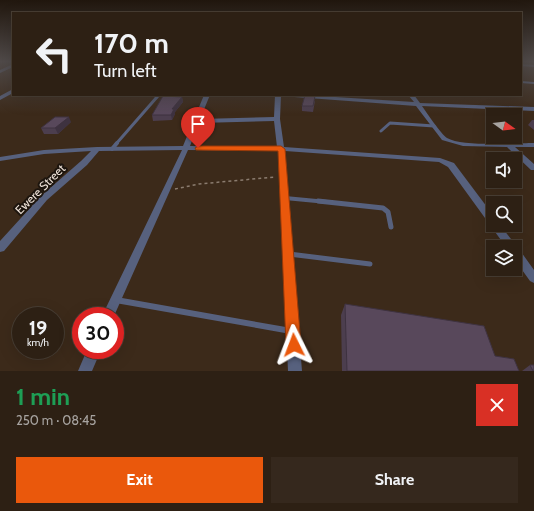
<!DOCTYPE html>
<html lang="en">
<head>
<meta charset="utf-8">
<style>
  body { margin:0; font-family:Cabin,sans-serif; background:#35281d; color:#f1f3f6; height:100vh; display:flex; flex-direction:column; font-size:15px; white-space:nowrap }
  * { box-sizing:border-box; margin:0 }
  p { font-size:13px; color:#a7a3a0 }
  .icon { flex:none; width:22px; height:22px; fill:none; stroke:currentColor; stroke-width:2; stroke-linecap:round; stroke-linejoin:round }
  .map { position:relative; height:371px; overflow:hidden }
  .panel { display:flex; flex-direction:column; background:#2d2014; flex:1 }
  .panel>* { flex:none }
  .banner { position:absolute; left:12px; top:12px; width:510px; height:84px; border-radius:0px; box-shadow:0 4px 16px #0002,0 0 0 1px #483e34; background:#2d2014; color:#f1f3f6; overflow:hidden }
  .needle { width:26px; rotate:105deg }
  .buttons { position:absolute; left:486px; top:108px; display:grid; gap:8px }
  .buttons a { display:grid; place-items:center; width:36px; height:36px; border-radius:0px; background:#2d2014; box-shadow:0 4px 16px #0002,0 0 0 1px #483e34; font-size:20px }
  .speed { position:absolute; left:12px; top:307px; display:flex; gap:8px; font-size:20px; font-weight:700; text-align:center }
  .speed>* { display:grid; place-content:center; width:52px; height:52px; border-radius:50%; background:#2d2014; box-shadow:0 4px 16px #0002,0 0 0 1px #483e34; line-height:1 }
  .speed small { font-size:10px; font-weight:400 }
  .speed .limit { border:6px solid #d22; background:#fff; color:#111 }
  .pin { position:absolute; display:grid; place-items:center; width:34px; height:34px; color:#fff; margin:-41px -17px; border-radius:50% 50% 50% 0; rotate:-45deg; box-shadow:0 0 4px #0007 }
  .pin .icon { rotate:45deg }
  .me { position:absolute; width:44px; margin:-22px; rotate:357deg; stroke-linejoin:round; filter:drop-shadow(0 0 3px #0008) }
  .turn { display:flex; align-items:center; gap:14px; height:84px; padding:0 16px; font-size:18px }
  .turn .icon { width:52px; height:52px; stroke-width:2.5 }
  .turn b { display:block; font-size:28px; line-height:34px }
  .round { display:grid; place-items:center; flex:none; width:42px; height:42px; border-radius:0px; background:#35281d }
  .summary { display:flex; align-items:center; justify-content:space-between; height:68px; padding:0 16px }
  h1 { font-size:24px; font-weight:700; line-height:30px; color:#1e9e55 }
  .button { display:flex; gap:8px; margin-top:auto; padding:8px 16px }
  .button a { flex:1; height:46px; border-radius:0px; background:#ea580c; color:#fff; font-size:16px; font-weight:700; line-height:46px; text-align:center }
  .button a+a { background:#35281d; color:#f1f3f6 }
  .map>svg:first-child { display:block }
</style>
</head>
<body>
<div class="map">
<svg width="534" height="371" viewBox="0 0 534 371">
  <rect width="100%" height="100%" fill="#3c2a1a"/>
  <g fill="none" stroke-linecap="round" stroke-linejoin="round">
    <path stroke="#8b7c6f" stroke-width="1.5" stroke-dasharray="3 3" stroke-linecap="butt" d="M175,189L199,184L275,177"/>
    <path stroke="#57617e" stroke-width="2.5" d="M156,98L159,95"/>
    <path stroke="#57617e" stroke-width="3" d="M381,131L390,123L434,126
      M116,144L157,97"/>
    <path stroke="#57617e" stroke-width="4" d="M112,149L117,143
      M285,198L327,202"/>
    <path stroke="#57617e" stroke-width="5" d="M318,201L383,208L388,212L391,227
      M289,254L370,264"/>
    <path stroke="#57617e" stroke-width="6" d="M116,300L291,331"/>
    <path fill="#57617e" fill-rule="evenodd" d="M13,64V67L0,73V70Z
      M521,64L534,65V67L521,66Z
      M521,81L534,82V84L521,83Z
      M13,89V93L0,100V96Z
      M204,95H210L200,119L274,117L275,95H304L414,102L408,95H414L420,103L534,107V111L422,106C427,113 441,134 447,138C462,147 515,143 534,143V147H515L534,164V170H531L507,147L463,146L442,140L416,106L281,96L280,119L284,147L440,158L454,163L493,215V225H500L515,244V248L519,249L534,270V283L530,281L515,260V247H506L448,167L439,162L285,151L302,371H288L278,151L188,150L114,316H102L182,150L99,151L87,165L47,200L4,251L0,252V241L41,196L81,161L91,151L44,154L0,161V157L44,150L97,147L183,146ZM274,121L277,147L190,146L199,123Z
      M87,350H101L92,371H78Z"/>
  </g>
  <path fill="#4c3e4e" d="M182,97L183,102L175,112V114L172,120L153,121L152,115Z
    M315,101L313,112L302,111V106Z
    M532,120H534V130L528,125Z
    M71,122L58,134H44L41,128Z
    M345,304L495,356L519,371H342L341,315Z
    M530,365L534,371H522Z"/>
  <path fill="#3e3240" d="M182,97L183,102L175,112V114L172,120L171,115L172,109Z
    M69,117L71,122L58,134L55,128Z"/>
  <path fill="#58485b" stroke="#3e3240" d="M305,95L315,96L313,106H302Z
    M163,96L182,97L172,109H174L171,115H152Z
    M55,117H69L55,128H41Z
    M345,304L484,326L495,356L514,359L519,371H347Z
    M530,365H534V371H533Z"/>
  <linearGradient id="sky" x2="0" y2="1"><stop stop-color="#21170e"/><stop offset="0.54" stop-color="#504a49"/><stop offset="1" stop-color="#504a49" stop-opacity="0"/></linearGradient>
  <rect width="534" height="114" fill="url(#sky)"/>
  <path fill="#ea580c" stroke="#983908" d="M198,146H281L285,149L301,345L299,350L294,352L288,350L286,345L278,151L196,150L195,148Z"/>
  <g text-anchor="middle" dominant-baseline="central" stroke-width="4" stroke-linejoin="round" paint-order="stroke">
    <g font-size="12" fill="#eee2d8" stroke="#1d150e">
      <text transform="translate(40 189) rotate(-45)">Ewere Street</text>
    </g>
  </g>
</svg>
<div class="buttons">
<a><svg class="needle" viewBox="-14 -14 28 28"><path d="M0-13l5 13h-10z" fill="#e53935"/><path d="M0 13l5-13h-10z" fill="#a7a3a0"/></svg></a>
<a><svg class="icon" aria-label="sound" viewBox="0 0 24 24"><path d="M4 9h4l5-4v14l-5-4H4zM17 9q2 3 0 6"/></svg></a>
<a><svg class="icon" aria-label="search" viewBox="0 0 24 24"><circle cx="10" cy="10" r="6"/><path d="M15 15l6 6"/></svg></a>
<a><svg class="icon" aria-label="layers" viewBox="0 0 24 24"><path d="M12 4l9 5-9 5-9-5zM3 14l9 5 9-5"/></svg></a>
</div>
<div class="speed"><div>19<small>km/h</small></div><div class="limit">30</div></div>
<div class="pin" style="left:198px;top:148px;background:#d93025"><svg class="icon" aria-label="arrive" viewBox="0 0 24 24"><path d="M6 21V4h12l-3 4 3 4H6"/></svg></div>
<svg class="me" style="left:294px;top:345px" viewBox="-20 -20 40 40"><path d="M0-17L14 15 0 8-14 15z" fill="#ea580c" stroke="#fff" stroke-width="4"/></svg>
<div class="banner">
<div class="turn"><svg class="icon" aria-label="left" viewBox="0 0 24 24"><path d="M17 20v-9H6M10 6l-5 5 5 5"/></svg><div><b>170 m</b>Turn left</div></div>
</div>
</div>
<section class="panel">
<div class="summary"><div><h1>1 min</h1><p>250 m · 08:45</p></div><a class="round" style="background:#d93025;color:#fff"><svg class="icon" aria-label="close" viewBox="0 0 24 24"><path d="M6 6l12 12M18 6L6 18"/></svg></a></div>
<div class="button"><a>Exit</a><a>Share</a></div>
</section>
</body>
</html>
